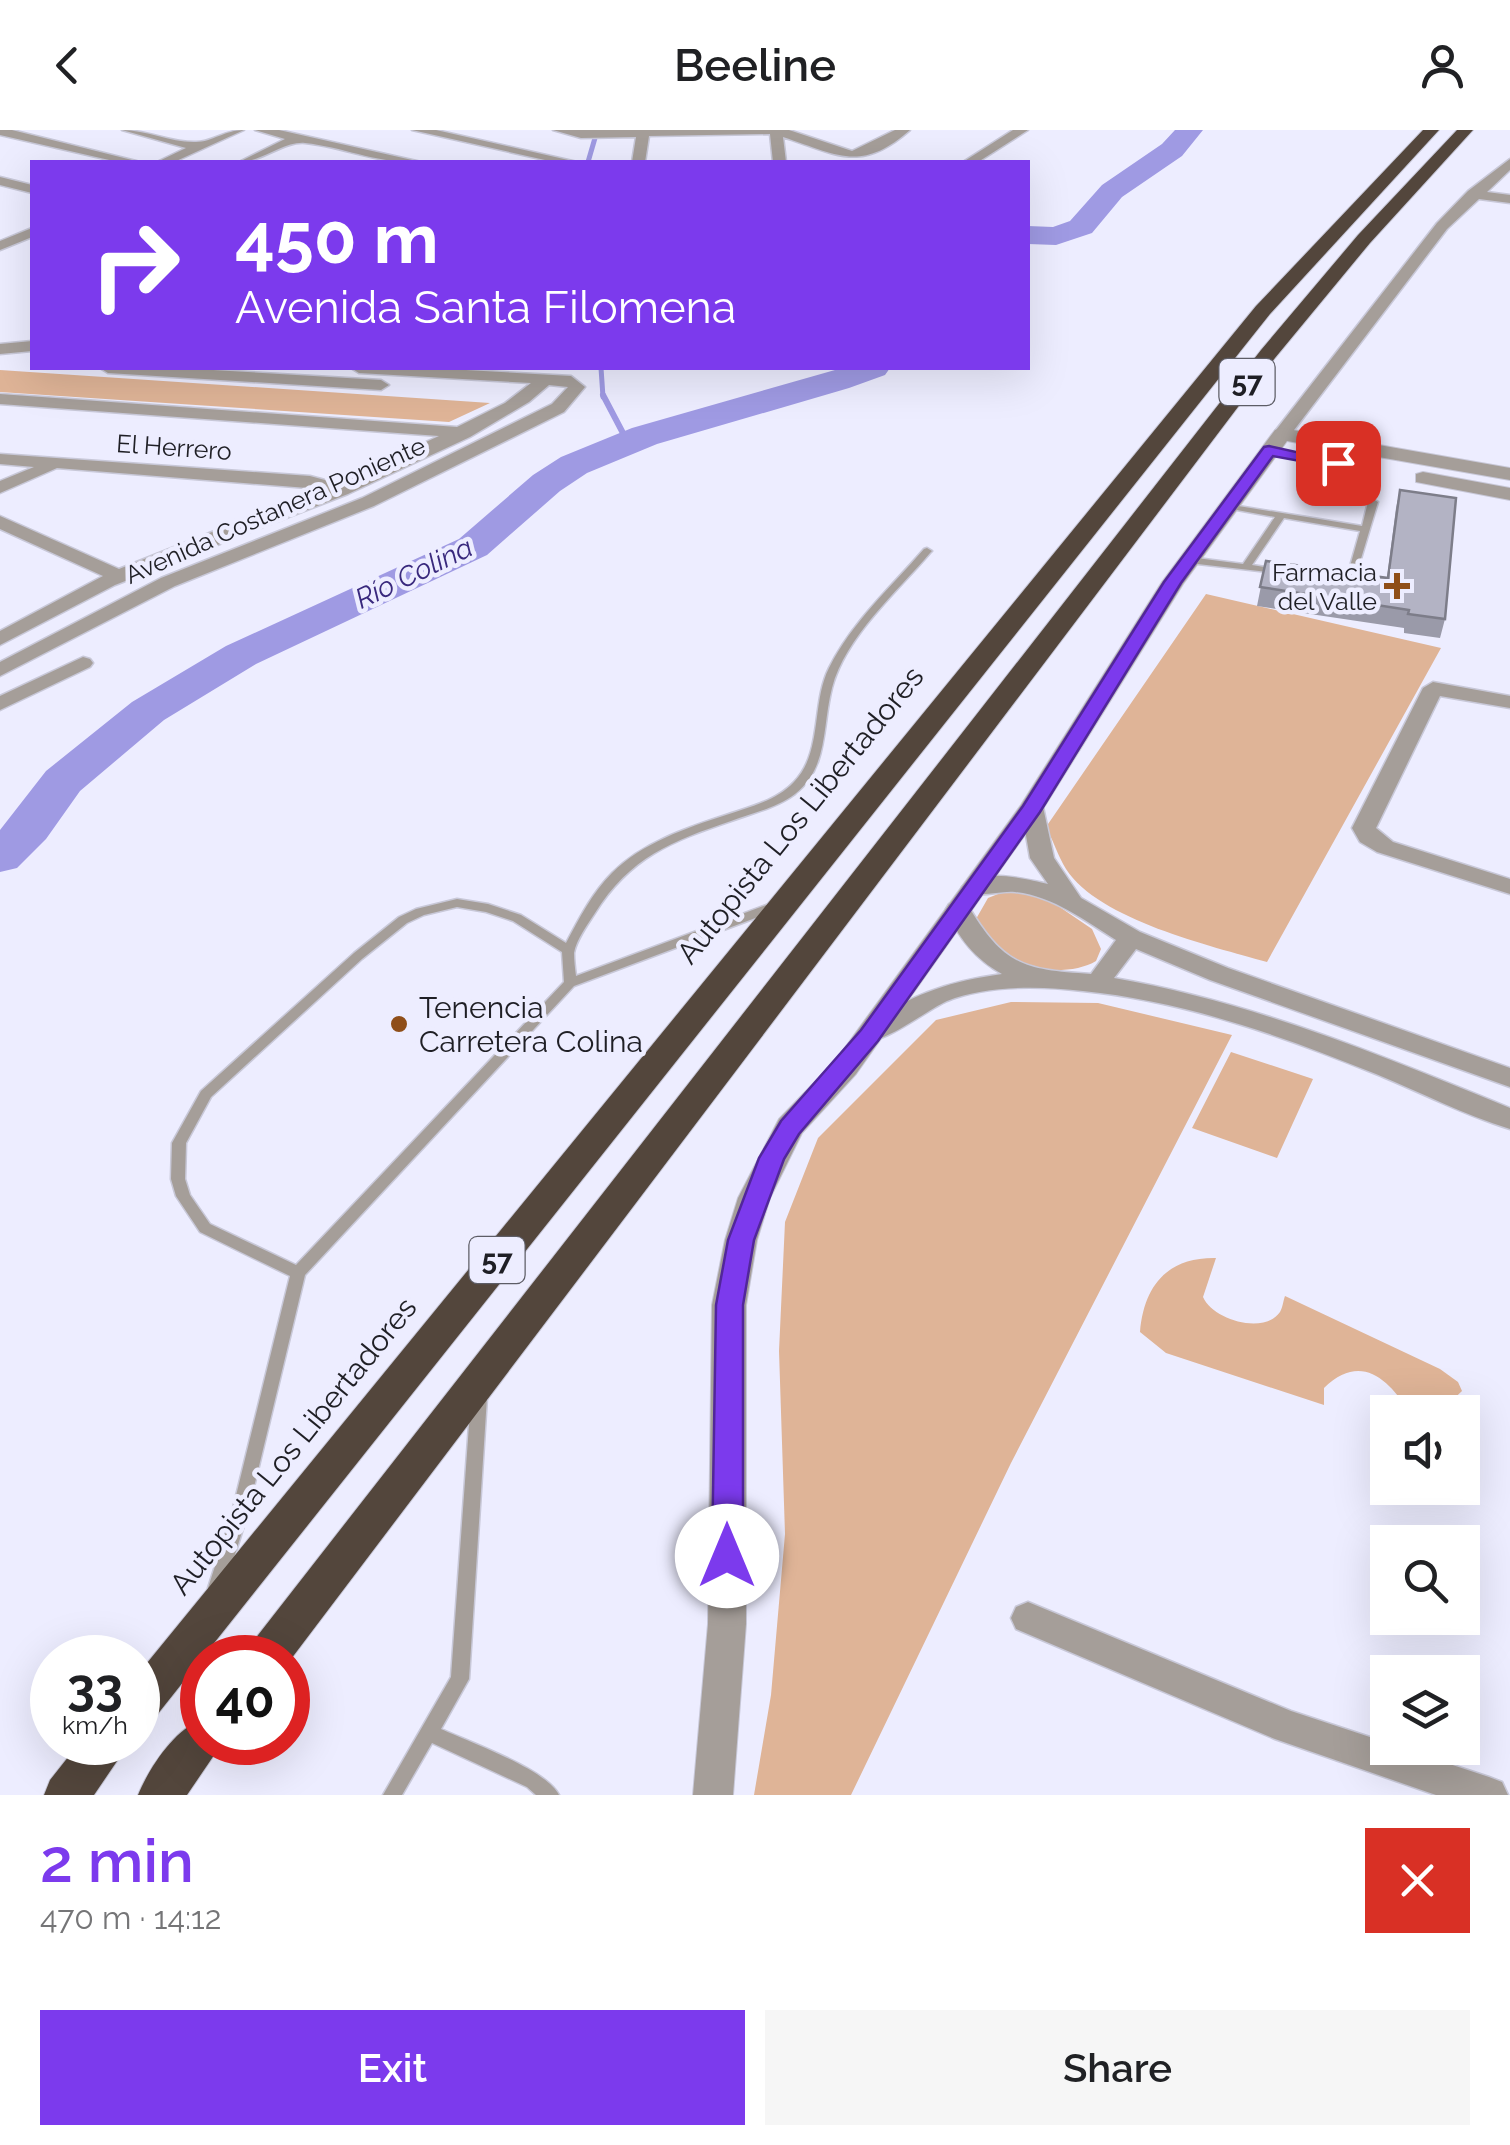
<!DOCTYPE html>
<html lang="en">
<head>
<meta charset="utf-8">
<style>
  body { margin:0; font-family:Raleway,sans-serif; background:#f6f6f6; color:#202124; height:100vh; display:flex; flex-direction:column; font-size:38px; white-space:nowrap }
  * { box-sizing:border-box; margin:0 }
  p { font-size:32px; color:#757577 }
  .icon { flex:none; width:55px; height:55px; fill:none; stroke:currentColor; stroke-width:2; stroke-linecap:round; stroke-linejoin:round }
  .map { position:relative; height:1665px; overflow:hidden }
  .drawer { display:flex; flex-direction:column; background:#fff; flex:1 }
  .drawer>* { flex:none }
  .hud { position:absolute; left:30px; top:30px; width:1000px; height:210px; border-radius:0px; box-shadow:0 10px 40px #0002; background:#7c3aed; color:#fff; overflow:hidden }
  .buttons { position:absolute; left:1370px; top:1265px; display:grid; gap:20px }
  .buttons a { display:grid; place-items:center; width:110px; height:110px; border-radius:0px; background:#fff; box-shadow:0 10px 40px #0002; font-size:50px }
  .speed { position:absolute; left:30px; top:1505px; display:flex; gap:20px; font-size:50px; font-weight:700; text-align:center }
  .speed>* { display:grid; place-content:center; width:130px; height:130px; border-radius:50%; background:#fff; box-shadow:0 10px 40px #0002; line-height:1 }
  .speed small { font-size:25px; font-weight:400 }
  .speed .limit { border:15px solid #d22; background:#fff; color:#111 }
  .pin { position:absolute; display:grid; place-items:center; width:85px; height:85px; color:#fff; margin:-42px; border-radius:20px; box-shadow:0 5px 15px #0006 }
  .me { position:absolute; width:110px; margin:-55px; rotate:0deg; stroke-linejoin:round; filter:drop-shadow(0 0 8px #0008) }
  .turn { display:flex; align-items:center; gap:35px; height:210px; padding:0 40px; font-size:45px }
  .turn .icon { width:130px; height:130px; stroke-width:2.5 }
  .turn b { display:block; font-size:70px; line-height:85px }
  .round { display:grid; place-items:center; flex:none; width:105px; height:105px; border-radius:0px; background:#f6f6f6 }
  .overview { display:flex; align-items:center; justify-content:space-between; height:170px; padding:0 40px }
  h1 { font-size:60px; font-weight:600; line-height:75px; color:#7c3aed }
  .primary-button { display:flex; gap:20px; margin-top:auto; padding:20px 40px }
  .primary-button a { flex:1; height:115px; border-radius:0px; background:#7c3aed; color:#fff; font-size:40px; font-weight:600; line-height:115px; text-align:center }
  .primary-button a+a { background:#f6f6f6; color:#202124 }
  header { display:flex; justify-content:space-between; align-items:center; height:130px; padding:0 40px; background:#fff; font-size:45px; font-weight:600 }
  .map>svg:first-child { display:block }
</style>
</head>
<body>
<header><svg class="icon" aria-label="back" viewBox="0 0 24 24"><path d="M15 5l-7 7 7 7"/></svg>Beeline<svg class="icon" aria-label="person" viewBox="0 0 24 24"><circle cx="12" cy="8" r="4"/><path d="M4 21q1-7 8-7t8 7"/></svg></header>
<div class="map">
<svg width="1510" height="1665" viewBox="0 0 1510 1665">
  <rect width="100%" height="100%" fill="#ededff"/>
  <path fill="#dfb497" d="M0,240L490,273L449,292L0,262Z
    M1206,464L1441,518L1267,832C1211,816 1099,790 1066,739C1058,726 1053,710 1046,697Z
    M1008,760L1042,765L1092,799L1101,819L1096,831C1070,847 1012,842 992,817C985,809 981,798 976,789L988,768Z
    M1011,872L1098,873L1232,905L1011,1333L851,1665H754L771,1565L785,1404L779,1221L785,1092L818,1008L936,890Z
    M1231,922L1313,949L1277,1028L1192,998Z
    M1216,1128L1203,1167C1213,1190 1264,1205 1280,1182C1283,1177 1283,1171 1285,1166L1440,1239L1458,1252L1462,1261L1440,1282H1409C1388,1248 1360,1223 1324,1258V1275L1166,1223L1140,1202C1144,1155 1168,1127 1216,1128Z"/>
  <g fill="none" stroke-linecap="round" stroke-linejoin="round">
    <path stroke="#9f9ae3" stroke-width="5" d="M588,32L595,8
      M601,238L603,267"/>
    <path stroke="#9f9ae3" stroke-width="6" d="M603,265L624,305L617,317"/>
    <path fill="#9f9ae3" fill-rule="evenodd" d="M1175,0H1203L1182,26L1122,67L1092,103L1056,115L1028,114V96L1053,97L1070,91L1102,55L1162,14Z
      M842,238H890L885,245L849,258L657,314L587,343L560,361L487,425L256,534L164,590L80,661L46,709L17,738L0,742V700L46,641L132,572L226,516L459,409L533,345L561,327L632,298Z"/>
    <defs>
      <path id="service" d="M1373,369L1378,372L1354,452H1341L1336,449L1341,446L1347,447L1360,401L1284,388L1252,435L1284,440V444L1189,433L1184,430L1189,427L1243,434L1275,387L1226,378V374L1362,396L1368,372Z
        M927,418L932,421L930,423C897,462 845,507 832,558C822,596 829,637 795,664C776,678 753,683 731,691C672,711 630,727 595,783C588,794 576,810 574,823C574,830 575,839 576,846L769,774H777L779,777L777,780L574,856L305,1145L247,1386L223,1463L217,1466L211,1463L208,1458L231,1386L290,1146L200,1102L176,1066L171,1049L172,1013L201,961L354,823L399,787L416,779L457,769L488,774L521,785L566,813C579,789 592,763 612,743C642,713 686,698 726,685C749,677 776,671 794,652C823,622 811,574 829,538C852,492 891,457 924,419ZM457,777L486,782L513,791L562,822L564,852L296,1135L210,1094L190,1065L185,1049L186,1013L211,967L362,829L407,793L424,785Z
        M479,1261L485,1262L487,1267L469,1549L441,1599C469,1612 546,1639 559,1665H536L527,1657L432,1613L402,1665H383L451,1547L471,1267L473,1262Z"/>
      <path id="minor" d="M0,0H12L140,32H118L0,5Z
        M122,0C147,0 172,13 196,12C212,12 225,0 244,0L174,32H157L186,18Z
        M255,0H279L421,32C381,35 344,17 305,13C284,11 262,32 239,32L285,9Z
        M412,0H436L577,32H554Z
        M553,0H789L852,21L895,0H910C861,43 838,25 783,7L786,32H773L770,4L649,6L645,32H632L636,7L581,8Z
        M1013,0H1028L978,32H963Z
        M1510,29V40L1487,62L1510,65V73L1479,69L1447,99L1288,308H1276V300L1437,93L1468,61Z
        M0,47L32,55V63L0,55Z
        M32,98V107L0,120V111Z
        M32,211V221L0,224V214Z
        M100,238H179L381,250L389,255L381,260L108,243Z
        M351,238H431L571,246L585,257L564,282L374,376L175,456L0,546V532L161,448L362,368L552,274L568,257L549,255L529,272L470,307L348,364L115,455L0,515V501L103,446L0,399V386L119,439L320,359L57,338L0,363V351L34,337L0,334V324L310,346L336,353L439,306L0,274V264L457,297L505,273L531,253L359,243Z
        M83,527L90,529L93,533L90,537L0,580V566Z
        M1433,552L1510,566V578L1440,566L1376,698L1393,712L1510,749V764L1377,722L1360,712L1352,698L1423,558Z
        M1032,670L1043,677L1054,728L1081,768L1140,802L1228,838L1510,938V957L1210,850L1136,819L1114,848C1252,872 1381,925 1510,978V999C1464,985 1420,962 1376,944C1282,906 1184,871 1083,861C1041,856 987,855 947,871C925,881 881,917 860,911L856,905L860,899C909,866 944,852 1002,844C975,829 958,808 946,779L949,774H967C1003,834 1021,840 1091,844L1116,810C1085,791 1053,766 1015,762C998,760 975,771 962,757C980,737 1025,749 1048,754L1030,728L1021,677Z
        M1028,1472L1291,1581L1388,1613V1618H1401L1489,1647L1502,1652L1508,1665H1436L1275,1609L1016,1499L1011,1488L1016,1477Z"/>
      <path id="tertiary" d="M1282,298L1510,338V350L1287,311L1183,454L1041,682L856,944L802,1003L770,1068L757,1110L746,1175V1494L733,1665H693L708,1494L712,1175L725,1110L738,1068L779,989L836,930L1021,675L1162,452L1275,300Z
        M1423,342L1510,358V370L1416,352V344Z"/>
      <path id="motorway" d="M1423,0H1439L1270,184L153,1590L138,1596V1544L1256,176Z
        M1457,0H1473L1370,113L1275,228L288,1533V1528H245L251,1514L1261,220L1358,105Z
        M202,1589V1612H223L187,1665H138C149,1638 174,1600 202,1589Z
        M80,1612H130L94,1665H44L50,1650Z"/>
    </defs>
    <use href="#service" stroke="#c8c8d8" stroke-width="3"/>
    <use href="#minor" stroke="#c8c8d8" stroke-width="3"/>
    <use href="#tertiary" stroke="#c8c8d8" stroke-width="2"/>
    <use href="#motorway" stroke="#c8c8d8" stroke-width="2"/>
    <use href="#service" fill="#a59e99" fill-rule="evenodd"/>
    <use href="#minor" fill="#a59e99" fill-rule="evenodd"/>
    <use href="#tertiary" fill="#a59e99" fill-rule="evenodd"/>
    <use href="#motorway" fill="#53463c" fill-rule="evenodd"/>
  </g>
  <path fill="#9a9aa9" d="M1400,360L1445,489L1440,508L1404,503V498L1257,476L1266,431L1387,448L1396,378Z"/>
  <path fill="#b3b3c4" stroke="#7d7d89" stroke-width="2.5" d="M1400,360L1456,368L1445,489L1408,484L1409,480L1260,457L1266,431L1388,448Z"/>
  <path fill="#7c3aed" stroke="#51269a" stroke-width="2.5" d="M1269,316L1346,333L1338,338L1273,326L1181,453L1040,682L878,911L799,1004L784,1029L754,1110L743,1175V1426L738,1435L727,1439L716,1435L712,1426L716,1175L728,1110L759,1028L781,991L861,900L1023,676L1164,452L1264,317Z"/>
  <g fill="#8f4e19" stroke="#ededff" stroke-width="4">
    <path d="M1392 441h10v10h10v10h-10v10h-10v-10h-10v-10h10z"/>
    <circle cx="399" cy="894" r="10"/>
  </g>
  <g text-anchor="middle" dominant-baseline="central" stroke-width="9" stroke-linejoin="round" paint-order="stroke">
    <g font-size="25" fill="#1f1f25" stroke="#ededff">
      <text transform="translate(174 317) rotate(4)">El Herrero</text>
      <text transform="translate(275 380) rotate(-24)">Avenida Costanera Poniente</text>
    </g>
    <g font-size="25" fill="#1f1f25" stroke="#ededff" text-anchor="end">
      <text x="1377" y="442">Farmacia<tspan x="1377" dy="29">del Valle</tspan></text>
    </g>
    <g fill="#ededff" stroke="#5d5d66" stroke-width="2.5">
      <rect x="1219.5" y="229" width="55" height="46" rx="8"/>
      <rect x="469.5" y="1107" width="55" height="46" rx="8"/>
    </g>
    <g font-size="28" font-weight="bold" fill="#1f1f25">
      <text x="1247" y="252">57</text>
      <text x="497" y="1130">57</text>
    </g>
    <g font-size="28" font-style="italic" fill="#39297d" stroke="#ededff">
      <text transform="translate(414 443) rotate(-26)">Río Colina</text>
    </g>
    <g font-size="30" fill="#1f1f25" stroke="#ededff">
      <text transform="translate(800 685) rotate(-51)">Autopista Los Libertadores</text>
      <text transform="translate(293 1316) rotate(-51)">Autopista Los Libertadores</text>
    </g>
    <g font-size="30" fill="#1f1f25" stroke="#ededff" text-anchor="start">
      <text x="419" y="877">Tenencia<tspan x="419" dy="34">Carretera Colina</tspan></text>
    </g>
  </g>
</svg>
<div class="buttons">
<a><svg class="icon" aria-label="sound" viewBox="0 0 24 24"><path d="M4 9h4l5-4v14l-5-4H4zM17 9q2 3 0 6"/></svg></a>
<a><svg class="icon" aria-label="search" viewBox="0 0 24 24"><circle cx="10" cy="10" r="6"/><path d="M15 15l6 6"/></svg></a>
<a><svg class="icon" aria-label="layers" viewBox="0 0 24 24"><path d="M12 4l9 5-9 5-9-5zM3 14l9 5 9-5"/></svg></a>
</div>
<div class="speed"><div>33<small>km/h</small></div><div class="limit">40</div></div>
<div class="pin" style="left:1338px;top:333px;background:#d93025"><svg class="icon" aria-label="arrive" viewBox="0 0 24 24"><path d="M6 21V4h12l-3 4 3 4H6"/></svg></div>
<svg class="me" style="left:727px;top:1426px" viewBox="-20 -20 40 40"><circle r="19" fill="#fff"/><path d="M0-13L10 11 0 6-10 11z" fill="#7c3aed"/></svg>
<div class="hud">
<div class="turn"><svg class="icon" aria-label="right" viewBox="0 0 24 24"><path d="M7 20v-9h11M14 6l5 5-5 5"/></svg><div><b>450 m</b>Avenida Santa Filomena</div></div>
</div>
</div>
<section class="drawer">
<div class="overview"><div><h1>2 min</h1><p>470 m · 14:12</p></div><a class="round" style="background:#d93025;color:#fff"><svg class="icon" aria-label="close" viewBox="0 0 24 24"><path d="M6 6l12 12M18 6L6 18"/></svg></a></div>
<div class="primary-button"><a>Exit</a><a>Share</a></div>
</section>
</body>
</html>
